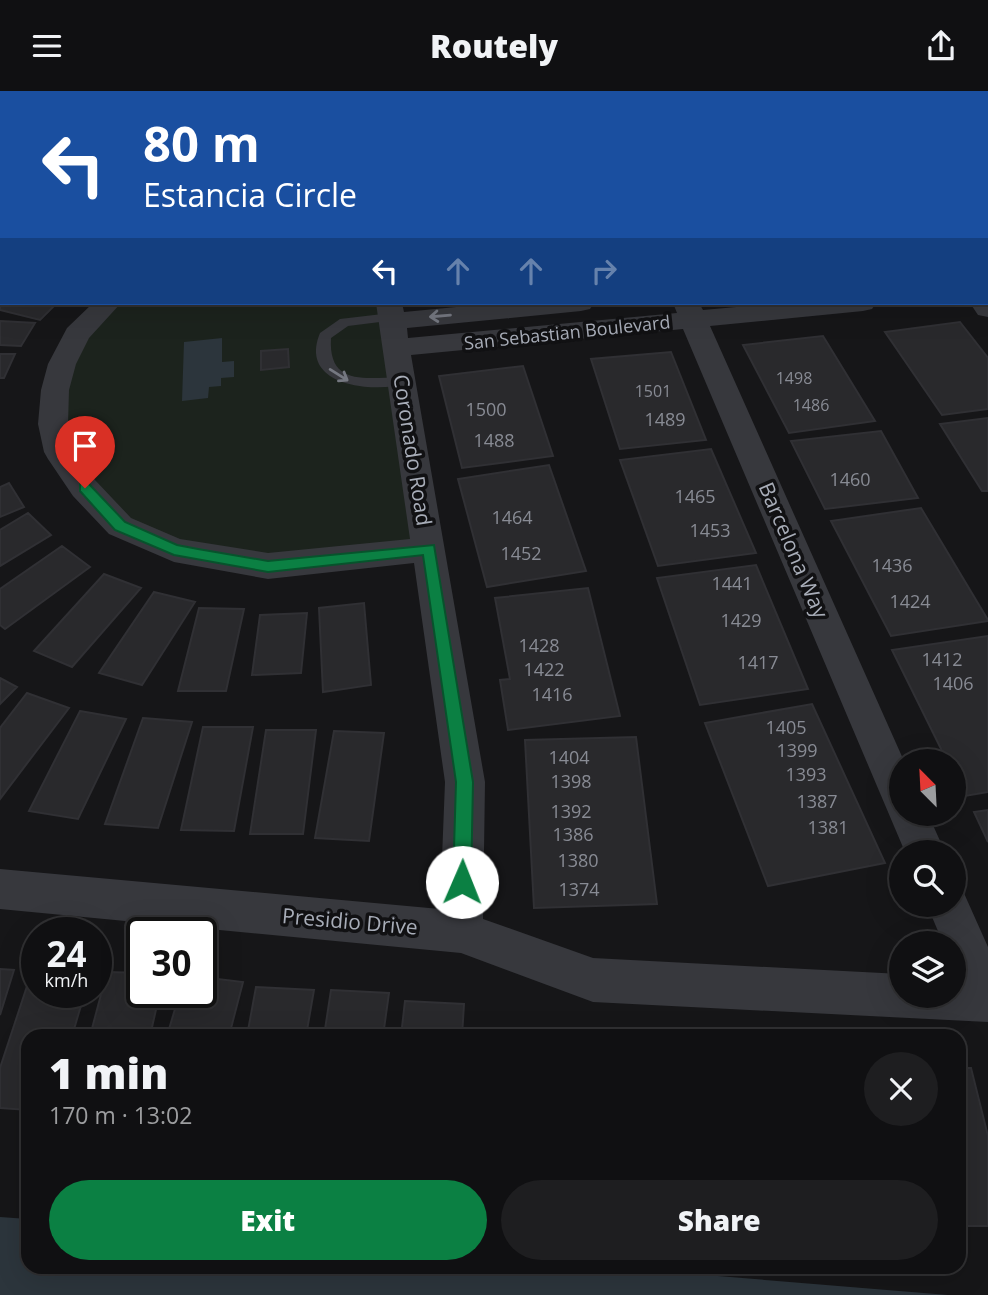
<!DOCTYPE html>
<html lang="en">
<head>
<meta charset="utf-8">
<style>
  body { margin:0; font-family:"Open Sans",sans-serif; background:#1e1e20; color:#f1f3f6; height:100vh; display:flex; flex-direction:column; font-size:26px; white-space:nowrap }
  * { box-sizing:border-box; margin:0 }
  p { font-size:23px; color:#9c9d9f }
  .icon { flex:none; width:38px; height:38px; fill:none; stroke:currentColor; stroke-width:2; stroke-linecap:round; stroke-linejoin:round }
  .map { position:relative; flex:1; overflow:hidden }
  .panel { position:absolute; left:21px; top:938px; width:945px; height:245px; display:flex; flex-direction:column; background:#101012; border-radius:21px; box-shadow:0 7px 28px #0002,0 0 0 2px #303032 }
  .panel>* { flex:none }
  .hud { position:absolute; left:0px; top:0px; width:989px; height:214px; box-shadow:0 7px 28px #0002,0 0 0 2px #303032; background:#1a4fa0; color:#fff; overflow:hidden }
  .needle { width:46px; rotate:336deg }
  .tools { position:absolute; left:889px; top:658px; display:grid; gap:14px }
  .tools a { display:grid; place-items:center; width:77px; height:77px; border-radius:50%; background:#101012; box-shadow:0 7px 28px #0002,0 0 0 2px #303032; font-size:35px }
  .speed { position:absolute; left:21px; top:826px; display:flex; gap:14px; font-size:35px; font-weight:700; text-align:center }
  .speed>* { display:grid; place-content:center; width:91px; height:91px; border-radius:50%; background:#101012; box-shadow:0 7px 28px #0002,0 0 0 2px #303032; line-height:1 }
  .speed small { font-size:18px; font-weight:400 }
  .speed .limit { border:4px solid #111; border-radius:10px; background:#fff; color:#111 }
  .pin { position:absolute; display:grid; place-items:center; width:60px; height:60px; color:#fff; margin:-72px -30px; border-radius:50% 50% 50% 0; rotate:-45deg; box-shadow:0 0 7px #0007 }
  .pin .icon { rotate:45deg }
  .me { position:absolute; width:77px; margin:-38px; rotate:1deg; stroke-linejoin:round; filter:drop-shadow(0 0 5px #0008) }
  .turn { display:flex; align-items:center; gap:24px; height:147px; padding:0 28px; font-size:32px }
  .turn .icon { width:91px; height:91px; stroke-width:2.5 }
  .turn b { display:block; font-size:49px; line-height:60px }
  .lanes { display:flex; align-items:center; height:66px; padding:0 28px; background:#0003; justify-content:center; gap:35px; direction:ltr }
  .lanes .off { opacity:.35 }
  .round { display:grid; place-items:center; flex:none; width:74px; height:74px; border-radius:37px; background:#1e1e20 }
  .head { display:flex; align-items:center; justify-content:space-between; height:119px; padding:0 28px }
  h1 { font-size:42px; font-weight:800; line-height:52px }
  .primary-button { display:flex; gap:14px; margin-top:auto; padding:14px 28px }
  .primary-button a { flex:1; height:80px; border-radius:42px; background:#0b8043; color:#fff; font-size:28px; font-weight:800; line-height:80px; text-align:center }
  .primary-button a+a { background:#1e1e20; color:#f1f3f6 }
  header { display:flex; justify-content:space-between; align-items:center; height:91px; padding:0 28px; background:#101012; font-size:32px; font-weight:800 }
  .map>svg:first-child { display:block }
</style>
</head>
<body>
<header><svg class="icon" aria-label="menu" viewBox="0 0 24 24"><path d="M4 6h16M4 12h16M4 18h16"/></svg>Routely<svg class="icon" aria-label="share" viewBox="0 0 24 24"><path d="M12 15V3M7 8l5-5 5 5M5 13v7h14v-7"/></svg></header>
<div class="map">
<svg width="988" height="1204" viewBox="0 0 988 1204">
  <rect width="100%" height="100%" fill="#161618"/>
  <path fill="#1c231d" d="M108,212H389L429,458L268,475L120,435L53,333L77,243Z"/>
  <path fill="#2c353c" d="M222,247V271L234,270V286L221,287V295L209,296L208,307L182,310L184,251Z
    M0,1126L28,1128V1176H608L948,1204H0Z"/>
  <path fill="#29292c" stroke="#303034" stroke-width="2" d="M0,194L2,212H57L40,229L0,219Z
    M0,230L35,232L21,255L0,254Z
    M960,231L988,267V318L942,324L885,241Z
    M823,245L875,330L789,342L743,254Z
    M288,258L289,276L261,279V260Z
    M671,261L706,349L620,358L591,268Z
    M0,263H15L4,287H0Z
    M523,275L553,365L462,377L439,285Z
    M988,327V400H982L940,333Z
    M881,340L918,407L825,418L791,350Z
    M711,358L756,462L658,475L620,369Z
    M549,374L586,480L487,496L458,388Z
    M9,392L24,416L0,426V396Z
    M921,417L988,529V530L891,545L831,430Z
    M28,422L51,444L0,475V439Z
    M62,455L90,476L5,538L0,534V498Z
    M756,474L808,598L700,614L657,487Z
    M104,483L141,497L72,576L34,560Z
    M588,497L620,625L508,639L500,589L510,588L495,507Z
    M154,501L195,511L142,594L99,582Z
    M364,512L371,594L323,601L319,517Z
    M199,517L244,518L226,600H178Z
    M307,522L301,582L252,584L260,524Z
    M988,545V701L965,705L954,683V670H947L892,559Z
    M0,587L17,596L0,613Z
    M27,602L69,617L0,708V637Z
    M812,613L885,772L768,795L705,632Z
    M80,620L126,628L78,728L29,720Z
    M143,627L192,631L158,737L105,733Z
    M203,636H253L234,740L181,739Z
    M266,639H316L303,743H250Z
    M334,640L384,642L369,750L315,747Z
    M636,646L657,813L534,817L525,649Z
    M988,719V751L974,721Z
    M33,877H37V901H85L72,945H28V1019L0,1017V977Z
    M0,878L14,879L0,924Z
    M107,881L142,882V901H160L150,945H90Z
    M201,886L243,891L229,945H167L180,901H201Z
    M256,896L314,899L306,945H247Z
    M331,899L389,902L383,945H324Z
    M405,910L464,913L462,945H401Z
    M959,977H971L988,1045V1135H959Z"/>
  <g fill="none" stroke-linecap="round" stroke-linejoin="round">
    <path fill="#37383d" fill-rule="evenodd" d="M391,222L397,226L396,229L348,235L331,247C328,295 365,287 401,286L406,287V293C372,302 298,295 320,242L340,228Z"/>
    <path fill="#37383d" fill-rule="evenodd" d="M364,0H402L363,2Z
      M575,0H597L598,2H576Z
      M815,0H837L838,2H817Z
      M0,23H2V37H0Z
      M0,69H2V83H0Z
      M987,165H988V181H987Z
      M988,205V226L978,224L970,212H987Z
      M93,212H121L89,247L76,273L69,299L68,333L74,359L95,389L131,427L180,448L268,462L410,448L376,212H402L404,221L498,212H594L590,218L581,220L407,237L408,247L677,222L673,212H699L703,219L781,212H876L872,218L863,220L710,235L904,670H901V723H928L945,761H905L683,238L411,264L485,691L483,828L593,867L901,883V905H954V885H957L954,878V852H943L927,814H954V796L963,800L988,856V931L593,911L461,862L0,818V778L440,818L445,691L414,472L268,488L174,471L109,443L73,405L48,368L44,361L38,333L41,299L48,273L67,237Z"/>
  </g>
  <defs><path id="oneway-shaft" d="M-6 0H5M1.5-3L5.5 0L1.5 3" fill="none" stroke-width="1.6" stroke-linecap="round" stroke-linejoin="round" transform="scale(1.75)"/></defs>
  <g stroke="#757881">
    <use href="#oneway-shaft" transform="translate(440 225) rotate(175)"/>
    <use href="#oneway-shaft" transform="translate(339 284) rotate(32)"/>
  </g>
  <path fill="#0b8043" stroke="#07532c" stroke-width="2" d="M85,392L89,393L125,431L177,454L198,458L268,470L434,454L473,691L471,791L469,797L462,799L456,797L453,791L456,691L423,464L268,481L174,464L115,439L80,400V393Z"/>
  <g text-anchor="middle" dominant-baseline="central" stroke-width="7" stroke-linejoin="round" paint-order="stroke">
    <g font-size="16" fill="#888b94">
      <text x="794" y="287">1498</text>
      <text x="653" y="300">1501</text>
      <text x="811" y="314">1486</text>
    </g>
    <g font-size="18" fill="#a8adb8" stroke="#111113">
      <text transform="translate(567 241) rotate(-6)">San Sebastian Boulevard</text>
    </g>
    <g font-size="18" fill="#888b94">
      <text x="486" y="318">1500</text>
      <text x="665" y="328">1489</text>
      <text x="494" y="349">1488</text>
      <text x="850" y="388">1460</text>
      <text x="695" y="405">1465</text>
      <text x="512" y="426">1464</text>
      <text x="710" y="439">1453</text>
      <text x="521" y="462">1452</text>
      <text x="892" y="474">1436</text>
      <text x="732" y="492">1441</text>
      <text x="910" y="510">1424</text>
      <text x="741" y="529">1429</text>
      <text x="539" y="554">1428</text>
      <text x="942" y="568">1412</text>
      <text x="758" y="571">1417</text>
      <text x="544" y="578">1422</text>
      <text x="953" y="592">1406</text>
      <text x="552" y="603">1416</text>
      <text x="786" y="636">1405</text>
      <text x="797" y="659">1399</text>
      <text x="569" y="666">1404</text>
      <text x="806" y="683">1393</text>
      <text x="571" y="690">1398</text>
      <text x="817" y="710">1387</text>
      <text x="571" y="720">1392</text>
      <text x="828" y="736">1381</text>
      <text x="573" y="743">1386</text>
      <text x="578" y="769">1380</text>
      <text x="579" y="798">1374</text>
    </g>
    <g font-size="21" fill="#a8adb8" stroke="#111113">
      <text transform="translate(413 359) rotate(81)">Coronado Road</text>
      <text transform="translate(794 459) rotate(67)">Barcelona Way</text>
      <text transform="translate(350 830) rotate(5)">Presidio Drive</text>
    </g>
  </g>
</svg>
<div class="tools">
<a><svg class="needle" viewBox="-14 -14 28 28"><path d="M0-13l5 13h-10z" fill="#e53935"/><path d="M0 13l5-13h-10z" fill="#9c9d9f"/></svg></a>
<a><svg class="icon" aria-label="search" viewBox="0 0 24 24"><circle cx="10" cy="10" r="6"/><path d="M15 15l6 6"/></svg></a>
<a><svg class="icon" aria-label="layers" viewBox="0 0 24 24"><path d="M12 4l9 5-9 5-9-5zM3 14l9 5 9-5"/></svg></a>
</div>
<div class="speed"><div>24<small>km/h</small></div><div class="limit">30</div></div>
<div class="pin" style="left:85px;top:397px;background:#d93025"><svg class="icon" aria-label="arrive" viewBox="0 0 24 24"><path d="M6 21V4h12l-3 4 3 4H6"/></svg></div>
<svg class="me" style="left:462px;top:791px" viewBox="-20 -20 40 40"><circle r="19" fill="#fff"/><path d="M0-13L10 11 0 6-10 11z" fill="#0b8043"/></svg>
<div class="hud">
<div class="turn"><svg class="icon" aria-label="left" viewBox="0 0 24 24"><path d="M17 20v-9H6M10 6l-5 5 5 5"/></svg><div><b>80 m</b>Estancia Circle</div></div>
<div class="lanes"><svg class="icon" aria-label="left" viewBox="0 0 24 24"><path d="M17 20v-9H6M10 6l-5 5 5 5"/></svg><svg class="icon off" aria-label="ahead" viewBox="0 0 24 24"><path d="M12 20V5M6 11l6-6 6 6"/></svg><svg class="icon off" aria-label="ahead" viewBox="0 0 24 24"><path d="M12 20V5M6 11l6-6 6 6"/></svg><svg class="icon off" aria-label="right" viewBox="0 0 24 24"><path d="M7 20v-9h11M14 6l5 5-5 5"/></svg></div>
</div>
<section class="panel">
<div class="head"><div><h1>1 min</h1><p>170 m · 13:02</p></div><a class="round"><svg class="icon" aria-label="close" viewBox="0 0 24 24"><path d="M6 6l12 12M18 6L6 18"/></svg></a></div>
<div class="primary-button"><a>Exit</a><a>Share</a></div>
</section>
</div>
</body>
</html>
